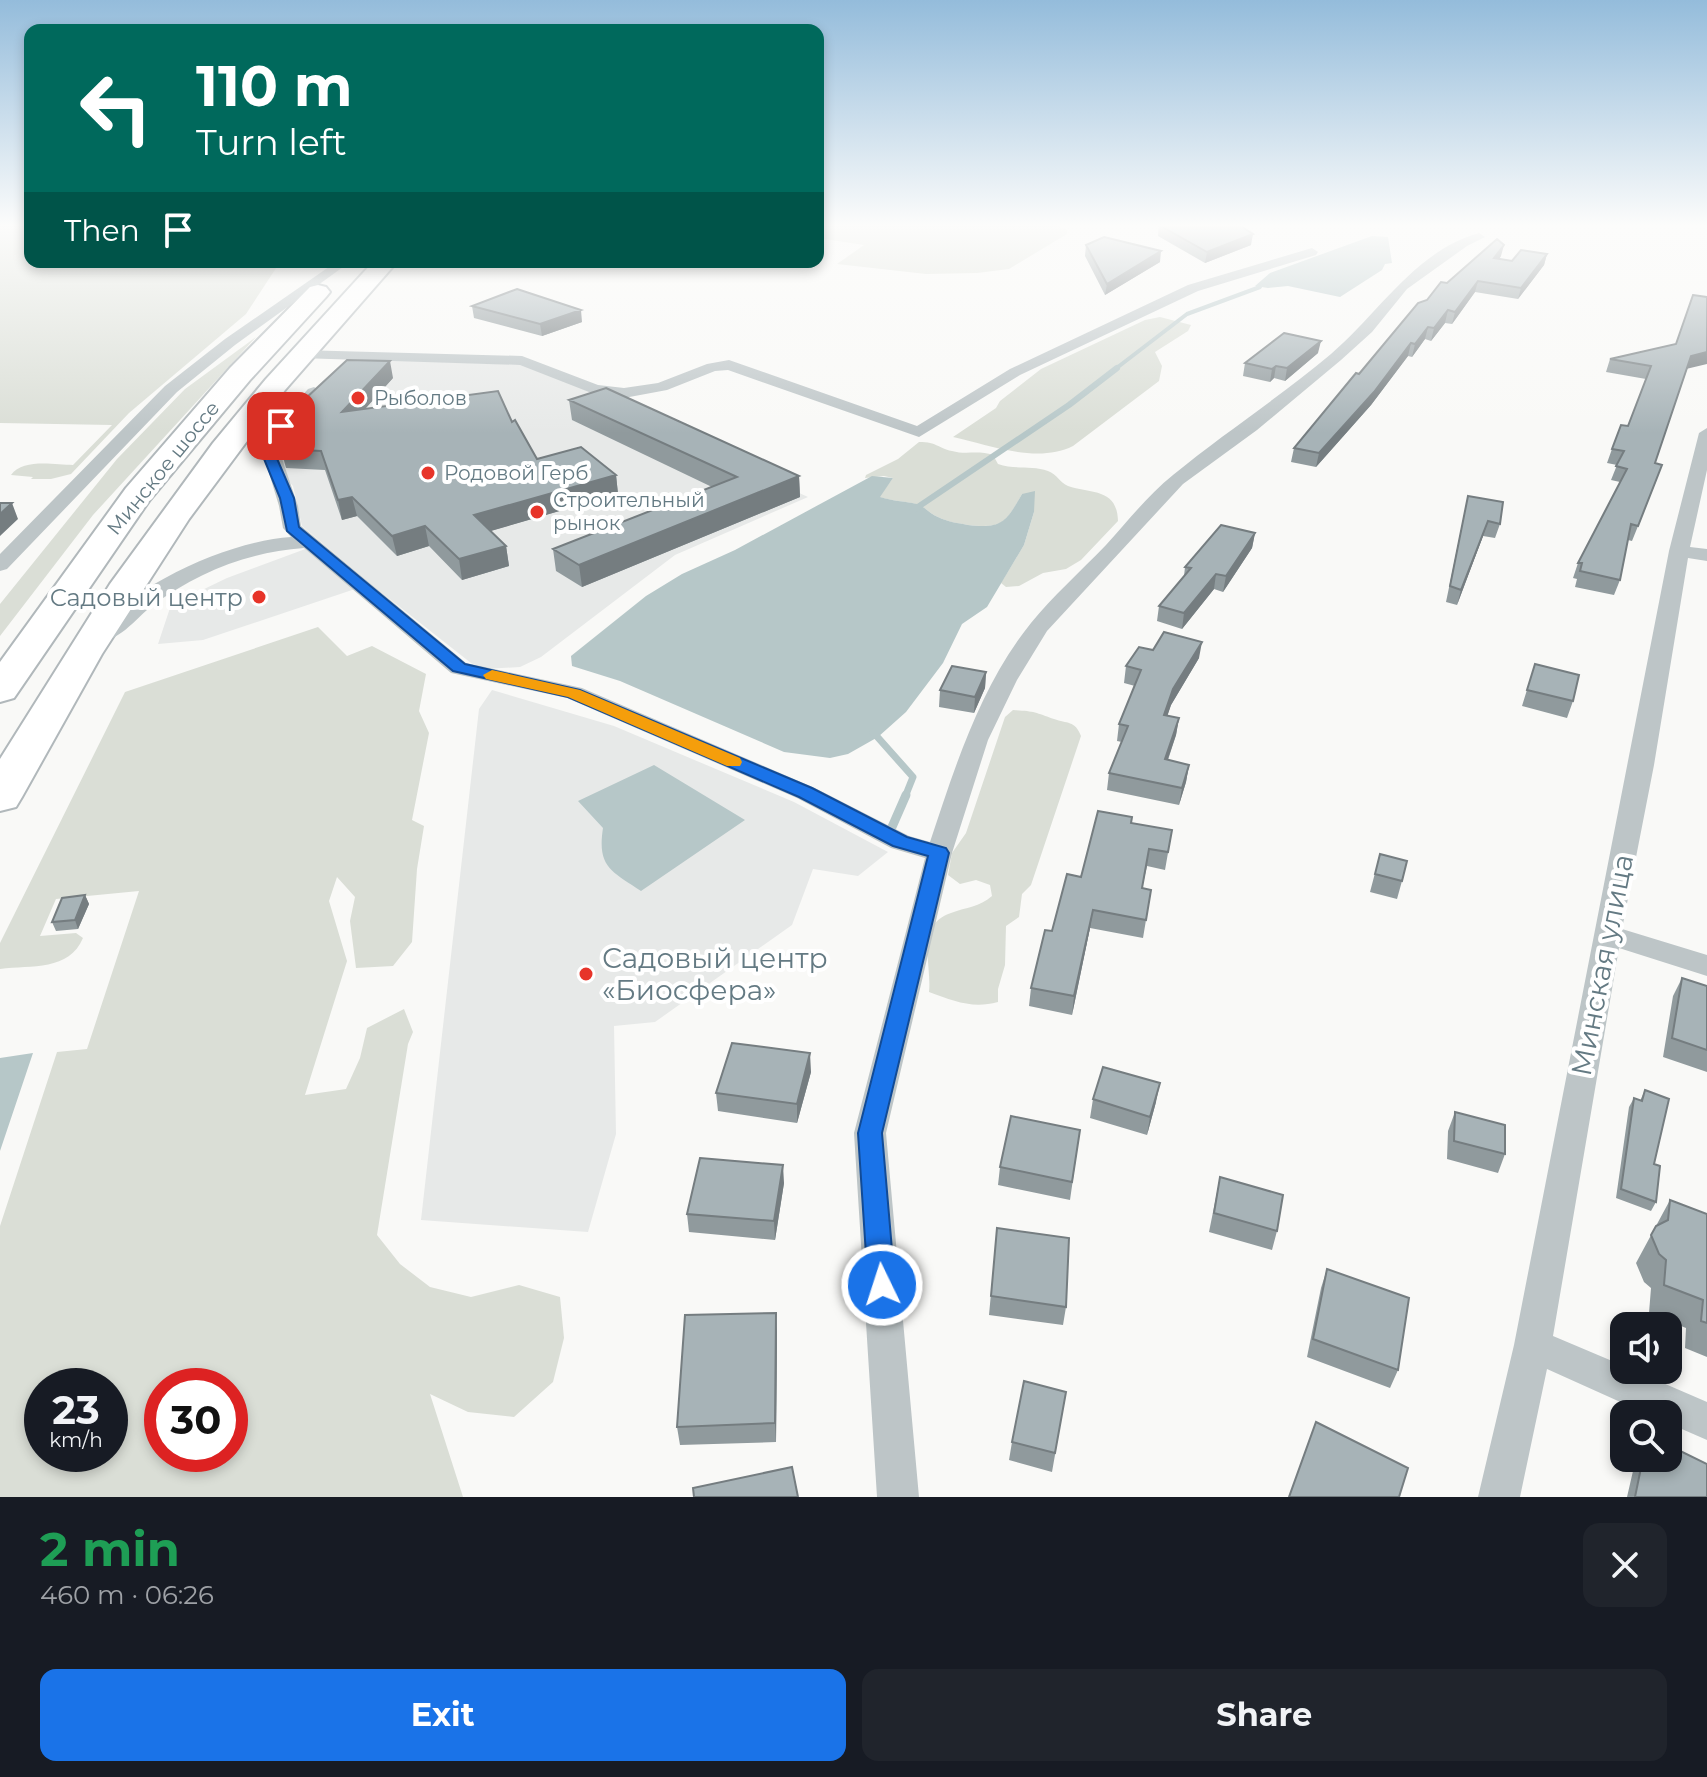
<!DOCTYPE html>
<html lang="en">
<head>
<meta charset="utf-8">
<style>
  body { margin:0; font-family:Montserrat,sans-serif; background:#20242c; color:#f1f3f6; height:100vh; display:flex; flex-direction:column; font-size:30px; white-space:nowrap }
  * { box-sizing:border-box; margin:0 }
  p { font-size:26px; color:#9ea1a6 }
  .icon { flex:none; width:44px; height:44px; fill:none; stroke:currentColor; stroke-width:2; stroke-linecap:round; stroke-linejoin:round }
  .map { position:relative; height:1497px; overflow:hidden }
  .panel { display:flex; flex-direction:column; background:#171b24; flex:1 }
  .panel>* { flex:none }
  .hud { position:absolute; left:24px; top:24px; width:800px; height:244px; border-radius:16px; box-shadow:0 4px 12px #0003; background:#00695c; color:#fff; overflow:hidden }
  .tools { position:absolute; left:1610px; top:1312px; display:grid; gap:16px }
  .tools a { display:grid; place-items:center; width:72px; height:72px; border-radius:16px; background:#171b24; box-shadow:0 4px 12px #0003; font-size:40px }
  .speed { position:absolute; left:24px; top:1368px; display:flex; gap:16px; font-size:40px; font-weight:700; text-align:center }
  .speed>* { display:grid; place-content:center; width:104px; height:104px; border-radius:50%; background:#171b24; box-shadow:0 4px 12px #0003; line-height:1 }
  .speed small { font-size:20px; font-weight:400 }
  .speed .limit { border:12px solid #d22; background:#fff; color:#111 }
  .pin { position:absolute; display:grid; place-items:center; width:68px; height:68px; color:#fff; margin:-34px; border-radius:16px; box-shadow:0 4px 12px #0006 }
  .me { position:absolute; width:88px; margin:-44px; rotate:356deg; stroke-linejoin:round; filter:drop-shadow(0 0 6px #0008) }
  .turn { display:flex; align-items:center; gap:28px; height:168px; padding:0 40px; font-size:36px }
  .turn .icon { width:104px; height:104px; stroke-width:2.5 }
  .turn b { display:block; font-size:56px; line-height:68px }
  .then { display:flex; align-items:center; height:76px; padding:0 40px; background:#0003; gap:16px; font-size:30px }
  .round { display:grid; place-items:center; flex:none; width:84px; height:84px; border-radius:16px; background:#20242c }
  .head { display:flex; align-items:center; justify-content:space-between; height:136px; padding:0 40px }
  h1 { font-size:48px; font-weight:700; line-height:60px; color:#1e9e55 }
  .cta { display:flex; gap:16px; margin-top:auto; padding:16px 40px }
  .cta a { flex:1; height:92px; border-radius:16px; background:#1a73e8; color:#fff; font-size:32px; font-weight:700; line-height:92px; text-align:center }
  .cta a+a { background:#20242c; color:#f1f3f6 }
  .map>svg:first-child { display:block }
</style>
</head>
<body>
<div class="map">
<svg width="1707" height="1497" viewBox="0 0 1707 1497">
  <rect width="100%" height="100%" fill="#f9f9f7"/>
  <path fill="#e7e9e8" d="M388,360L526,365L590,392L588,397L808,497L675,555L541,657L520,667L485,669L471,663L377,589L302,526L293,486L277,468L291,429L352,371Z
    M308,548L355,589L203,640L158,644L171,605L227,578Z
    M492,690L614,726L794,802L888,852L858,876L813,869L792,925L655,1022L614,1026L616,1134L588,1232L421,1220L479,709Z"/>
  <path fill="#daded6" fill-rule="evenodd" d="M0,223H30V262H280L246,314L129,413L71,474L51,479H31L33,477L11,475C23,458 55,465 73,465L112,425L0,423Z
    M818,223H1053L1067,229V234L1009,269L977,273L926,274L837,264L864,245L818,238Z
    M1160,317L1191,325L1188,331L1155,352L1162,366L1159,381L1073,446C1037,464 990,445 953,437L996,408L1000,401L1041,369L1145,320Z
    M256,337L93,515L0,636V604L117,459L185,389Z
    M919,442C938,442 937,448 952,451C965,455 979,450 993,455L998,464C1015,470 1032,465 1048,471C1057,474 1060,483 1068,486C1092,494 1117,488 1118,521L1081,560L1066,569L1043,573L1019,586L1006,587L1001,583L1024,545L1034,512L1022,494C1006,523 1002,529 968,525C957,523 948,522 938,517C930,514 924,506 916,504C904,501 892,501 879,497L893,478L884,476L865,478L866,475L898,459Z
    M318,627L347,656L372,646L426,674L419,711L429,733L412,820L424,826L417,869L412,942L393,966L356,968L350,921L355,897L337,877L329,901L347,961L305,1095L346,1089L360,1058L367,1028L404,1009L413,1032L408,1044L377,1235L400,1264L430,1287L471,1297L519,1285L560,1297L564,1338L553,1382L514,1417L468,1412L430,1394L463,1497H0V1226L57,1052L87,1049L139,891L56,899L40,936L76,933L83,938C69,971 32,965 0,969V943L125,692ZM42,1386H110V1454H42ZM162,1386H230V1454H162Z
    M1013,710C1034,711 1035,712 1054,719C1067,724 1075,720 1081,736L1031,885L1022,894L1019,917L1006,926L1005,965L998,989V1002C972,1009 954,1001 929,992C932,965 915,925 951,913C967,907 979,907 992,896L990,885L976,880L960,884L948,875L952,853L966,833L1005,717Z"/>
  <path fill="#b6c7c8" d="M1372,236L1388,237L1392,263L1385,264L1382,270L1340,297L1288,286L1268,288L1255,286L1270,273Z
    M872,476L893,478L880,497C892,501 904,501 917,504C924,506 930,514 938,517C948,522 958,523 968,525C1002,529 1006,522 1022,494L1035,491L1034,512L1024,545L987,607L962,624L943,663L906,712L878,737L848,754L830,758L784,752L620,681L572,666L571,656L646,596L682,574L735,550Z
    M654,765L745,820L641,891C611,871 597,867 603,828L578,801Z
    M33,1053L0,1151V1058Z"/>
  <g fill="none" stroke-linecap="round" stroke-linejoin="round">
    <path stroke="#b6c7c8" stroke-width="4" d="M1114,370L1187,314L1260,287"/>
    <path stroke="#b6c7c8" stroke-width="6" d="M912,511L1069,405L1117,368"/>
    <path stroke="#b6c7c8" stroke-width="7" d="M873,732L913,777L905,797"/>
    <path stroke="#b6c7c8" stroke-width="9" d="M892,827L906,795"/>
    <defs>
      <path id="highway" d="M373,262H397L285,390L189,519L102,654L22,797L16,807L0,811V759L110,584L213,443L266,379Z
        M318,285L326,287L330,292L326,297L250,380L149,501L14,698L0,702V662L126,488L230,368L310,287Z"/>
    </defs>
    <use href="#highway" stroke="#b1b8bb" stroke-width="4"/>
    <path fill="#bdc5c7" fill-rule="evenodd" d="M1479,233L1485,237L1467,246L1407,289L1372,332L1341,360L1257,430L1183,484L1047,631L1017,680L988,740L952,853L886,1133L919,1497H877L854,1133L925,858L891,848L797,798L567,698L451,673L304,548C248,552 198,572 153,605C138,616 117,645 97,640L94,635C132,584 230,541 291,537L283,528L279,506L260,443L308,389L314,387L322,392L277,444L298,506L301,526L466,663L582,688L815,788L909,836L930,842C955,767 980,686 1031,623C1053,596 1081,571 1106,545C1127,522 1148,495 1173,475C1224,433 1280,397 1331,354C1379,313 1415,251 1479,233Z
      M1312,248L1318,252L1316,255L1198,291L1020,375L919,437L728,370L715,371L667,390L624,398L589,392L520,365L299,358L292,354L299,350L522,356L598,385L624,388L658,383L707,364L729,360L917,426L1010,369L1188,285Z
      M336,262H350L235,345L177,392L7,569L0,571V554L165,386L225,339Z
      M1707,428V470L1690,547L1707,549V561L1688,558L1654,765L1622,929L1707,955V976L1619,948L1553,1336L1624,1366V1370H1633L1707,1402V1440L1668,1423V1414H1647L1547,1369L1520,1497H1478L1514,1345L1669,551L1699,433Z"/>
    <use href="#highway" fill="#fff" fill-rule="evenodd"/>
  </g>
  <path fill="#909a9d" d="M1159,225L1251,245L1205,263L1158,236Z
    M1086,245L1160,262L1105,295L1085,256Z
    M1547,254L1544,265L1518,299L1475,292L1452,324L1445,323L1431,341L1425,339L1412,357L1408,356L1371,405L1316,467L1291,462L1294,448L1359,374L1427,300L1447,283L1501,256L1499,259L1512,261Z
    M472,306L582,322L542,336L474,318Z
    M1318,353L1285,381L1274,378L1270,382L1243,376L1245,363Z
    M1610,359L1687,369L1655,463L1657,479L1632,541L1628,540L1620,580L1614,595L1575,587L1577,579L1573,578L1578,563L1620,482L1611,480L1617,465L1607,463L1612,449L1628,426L1646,379L1606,372Z
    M393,378L365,409L512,422L537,459L616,475L618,494L490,531L506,546L509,566L462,580L429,546L397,556L357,516L342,520L325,470L286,468L279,442L294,427L291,412Z
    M569,400L799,476L800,497L582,587L556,571L553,549L712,487L572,420Z
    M1468,496L1500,524L1495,538L1483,536L1457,605L1446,602Z
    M1255,533L1252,548L1223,592L1214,589L1182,629L1157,621L1159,606L1184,576L1185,567Z
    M1153,650L1199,658L1171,705L1167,716L1179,718L1176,735L1168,760L1189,765L1186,782L1179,805L1107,790L1109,773L1122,742L1117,741L1119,724L1135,686L1124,683L1126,666Z
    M1535,664L1573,701L1567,718L1522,706Z
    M986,672L985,688L974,713L939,707L940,690Z
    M1131,823L1172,830L1165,870L1147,866L1142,888L1151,890L1143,938L1090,928L1072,1015L1029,1006L1031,988L1052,931L1081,877Z
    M1380,854L1402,881L1397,899L1370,892Z
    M85,895L89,904L78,929L56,931L52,922Z
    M1682,978L1707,986V1072L1663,1057L1673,996Z
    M811,1072L797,1123L718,1111L716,1093Z
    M1645,1090L1654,1164L1656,1202L1651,1211L1616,1198L1629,1107L1634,1098L1640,1101Z
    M1093,1099L1156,1102L1147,1135L1090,1118Z
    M1455,1112L1505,1154L1498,1173L1447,1159L1448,1131Z
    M1080,1130L1070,1200L998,1185L1000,1167Z
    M1220,1177L1277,1231L1272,1250L1209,1232Z
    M784,1183L775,1240L689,1232L687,1214Z
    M1670,1200L1707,1214V1357L1685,1348L1686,1328L1649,1313L1651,1288L1644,1282L1636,1263Z
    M997,1228L1066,1307L1063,1325L989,1315Z
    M1327,1269L1398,1370L1390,1388L1307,1357L1321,1288Z
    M777,1331L776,1442L680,1445L677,1427Z
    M1066,1392L1052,1472L1009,1460L1012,1442Z
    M1636,1458H1668L1707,1497H1627Z"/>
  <path fill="#757d80" d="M1253,234L1251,245L1205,263L1207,252Z
    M1504,245L1501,256L1491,270L1494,258Z
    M1161,251L1160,262L1105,295L1107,284Z
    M1547,254L1544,265L1518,299L1521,288Z
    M1478,281L1475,292L1452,324L1455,312Z
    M581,310L582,322L542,336L540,324Z
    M1448,310L1445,323L1431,341L1434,328Z
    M1428,327L1425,339L1412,357L1415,344Z
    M1321,341L1318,353L1285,381L1287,368Z
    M1411,343L1408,356L1371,405L1316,467L1319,453Z
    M1707,352V364L1686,369L1691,356Z
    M390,361L393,378L346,430L342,412Z
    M1276,366L1274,378L1270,382L1272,369Z
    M616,475L618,494L477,535L474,515Z
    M799,476L800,497L582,587L579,565Z
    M352,497L357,516L342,520L338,500Z
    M12,503L18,519L0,536V514Z
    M1488,521L1483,536L1457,605L1461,590Z
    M425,526L429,546L397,556L392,536Z
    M1255,533L1252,548L1223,592L1226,576Z
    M506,546L509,566L462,580L459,559Z
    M1216,574L1214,589L1182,629L1184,613Z
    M1202,642L1199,658L1171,705L1162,732L1164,715L1173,689Z
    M986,672L985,688L974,713L975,697Z
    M1179,718L1176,735L1162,776L1165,759Z
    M1189,765L1186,782L1179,805L1182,788Z
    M85,895L89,904L78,929L75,920Z
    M1093,910L1090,928L1072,1015L1074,996Z
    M810,1053L811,1072L797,1123V1104Z
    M1160,1083L1156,1102L1147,1135L1150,1117Z
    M783,1165L784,1183L775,1240L774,1221Z
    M776,1313L777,1331L776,1442L775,1423Z"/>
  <path fill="#a7b3b7" stroke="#757d80" stroke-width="2" d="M1195,223H1236L1253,234L1207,252L1159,225Z
    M1104,237L1161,251L1107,284L1086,245Z
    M1497,239L1504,245L1494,258L1512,261L1521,250L1547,254L1521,288L1478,281L1455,312L1448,310L1434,328L1428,327L1415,344L1411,343L1374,392L1319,453L1294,448L1356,373L1359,374L1418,303L1427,300L1441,282L1447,283Z
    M517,289L581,310L540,324L472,306Z
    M1693,295L1707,297V352L1691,356L1655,463L1662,465L1638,526L1631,524L1620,580L1580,571L1582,563H1578L1627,469L1616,466L1624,451L1612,449L1621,425L1628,426L1651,366L1610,359L1676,344Z
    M1284,333L1321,341L1287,368L1276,366L1272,369L1245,363Z
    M347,360L390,361L342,412L498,391L512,422L515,420L537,459L581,447L616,475L474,515L506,546L459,559L425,526L392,536L352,497L338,500L321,451L282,449L279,442L307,413L291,412Z
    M606,388L799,476L579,565L553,549L737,477L569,400Z
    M1468,496L1503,502L1500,524L1488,521L1461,590L1450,586Z
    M0,503H12L0,514Z
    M1221,525L1255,533L1226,576L1216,574L1184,613L1159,606L1191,568L1185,567Z
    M1164,632L1202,642L1173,689L1164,715L1179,718L1165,759L1189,765L1182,788L1109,773L1128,726L1119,724L1141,670L1126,666L1139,647L1153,650Z
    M1535,664L1579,675L1573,701L1527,690Z
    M952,666L986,672L975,697L940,690Z
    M1098,811L1132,817L1131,823L1172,830L1168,852L1149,849L1142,888L1151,890L1146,920L1093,910L1074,996L1031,988L1045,930L1052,931L1067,874L1081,877Z
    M1380,854L1407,861L1402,881L1375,874Z
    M85,895L75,920L52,922L62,898Z
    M1682,978L1707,986V1050L1672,1038Z
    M732,1043L810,1053L797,1104L716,1093Z
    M1103,1067L1160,1083L1150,1117L1093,1099Z
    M1645,1090L1669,1099L1654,1164L1660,1166L1656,1202L1621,1189L1634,1098L1642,1101Z
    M1455,1112L1505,1125V1154L1454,1141Z
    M1011,1116L1080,1130L1072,1182L1000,1167Z
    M700,1158L783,1165L774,1221L687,1214Z
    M1220,1177L1283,1195L1277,1231L1214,1213Z
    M1670,1200L1707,1214V1323L1701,1321L1703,1300L1664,1285L1666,1260L1659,1254L1651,1235L1656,1226L1668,1220Z
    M997,1228L1069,1238L1066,1307L991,1296Z
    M1327,1269L1409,1298L1398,1370L1313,1339Z
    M776,1313L775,1423L677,1427L685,1315Z
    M1024,1381L1066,1392L1055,1453L1012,1442Z
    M1316,1422L1408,1468L1399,1497H1289Z
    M1668,1445L1707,1464V1497H1635L1643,1458H1668Z
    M792,1467L798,1497H694L693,1488Z"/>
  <linearGradient id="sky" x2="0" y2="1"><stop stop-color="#94bcdb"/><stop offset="0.52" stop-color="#fcfcfb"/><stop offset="1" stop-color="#fcfcfb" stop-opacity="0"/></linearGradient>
  <rect width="1707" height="433" fill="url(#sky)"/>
  <path fill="#1a73e8" stroke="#114b97" stroke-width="2" d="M277,423L288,426L274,443L275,454L294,498L299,527L465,664L580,690L812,788L907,837L946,848L949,853L882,1133L895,1285L891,1293L882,1297L872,1293L868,1285L858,1133L928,856L893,846L799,797L568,697L453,671L287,531L280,498L262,454L261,443Z"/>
  <path fill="#f59e0b" d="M492,670L580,690L740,758L742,762L740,766H727L568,697L486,679L483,675Z"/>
  <g fill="#e73429" stroke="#fff" stroke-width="3">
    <circle cx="358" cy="398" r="8"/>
    <circle cx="428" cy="473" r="8"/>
    <circle cx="537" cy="512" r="8"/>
    <circle cx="259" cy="597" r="8"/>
    <circle cx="586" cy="974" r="8"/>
  </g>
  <g text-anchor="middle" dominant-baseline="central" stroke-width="8" stroke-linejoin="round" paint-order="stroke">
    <g font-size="20" fill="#647a83" stroke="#fff" text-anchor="start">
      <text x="374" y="398">Рыболов</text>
      <text x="444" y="473">Родовой Герб</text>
      <text x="553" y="500">Строительный<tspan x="553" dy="23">рынок</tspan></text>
    </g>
    <g font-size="20" fill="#647a83" stroke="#fff">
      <text transform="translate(163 468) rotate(-51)">Минское шоссе</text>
    </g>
    <g font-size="24" fill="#647a83" stroke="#fff" text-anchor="end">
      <text x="243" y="597">Садовый центр</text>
    </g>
    <g font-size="28" fill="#647a83" stroke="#fff" text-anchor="start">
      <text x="602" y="958">Садовый центр<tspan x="602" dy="32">«Биосфера»</tspan></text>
    </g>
    <g font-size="28" fill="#647a83" stroke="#fff">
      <text transform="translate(1602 965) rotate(-79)">Минская улица</text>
    </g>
  </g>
</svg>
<div class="tools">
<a><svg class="icon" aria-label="sound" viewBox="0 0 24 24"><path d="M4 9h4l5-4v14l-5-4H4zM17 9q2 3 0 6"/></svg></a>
<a><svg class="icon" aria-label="search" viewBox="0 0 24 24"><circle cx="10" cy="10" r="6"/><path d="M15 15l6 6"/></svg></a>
</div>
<div class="speed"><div>23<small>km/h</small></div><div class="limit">30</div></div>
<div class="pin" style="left:281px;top:426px;background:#d93025"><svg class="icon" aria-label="arrive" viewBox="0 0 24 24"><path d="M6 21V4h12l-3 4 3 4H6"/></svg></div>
<svg class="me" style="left:882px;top:1285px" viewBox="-20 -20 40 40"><circle r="17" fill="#1a73e8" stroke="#fff" stroke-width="3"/><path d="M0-11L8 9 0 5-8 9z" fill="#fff"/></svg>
<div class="hud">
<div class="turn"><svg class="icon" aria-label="left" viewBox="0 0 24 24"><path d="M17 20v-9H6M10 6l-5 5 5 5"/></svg><div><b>110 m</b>Turn left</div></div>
<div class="then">Then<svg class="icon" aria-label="arrive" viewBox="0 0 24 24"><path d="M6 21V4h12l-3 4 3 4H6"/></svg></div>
</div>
</div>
<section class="panel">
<div class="head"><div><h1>2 min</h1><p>460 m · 06:26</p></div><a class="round"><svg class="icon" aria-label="close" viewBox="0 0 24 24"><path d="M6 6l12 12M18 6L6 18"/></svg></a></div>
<div class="cta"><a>Exit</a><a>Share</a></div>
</section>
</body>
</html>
